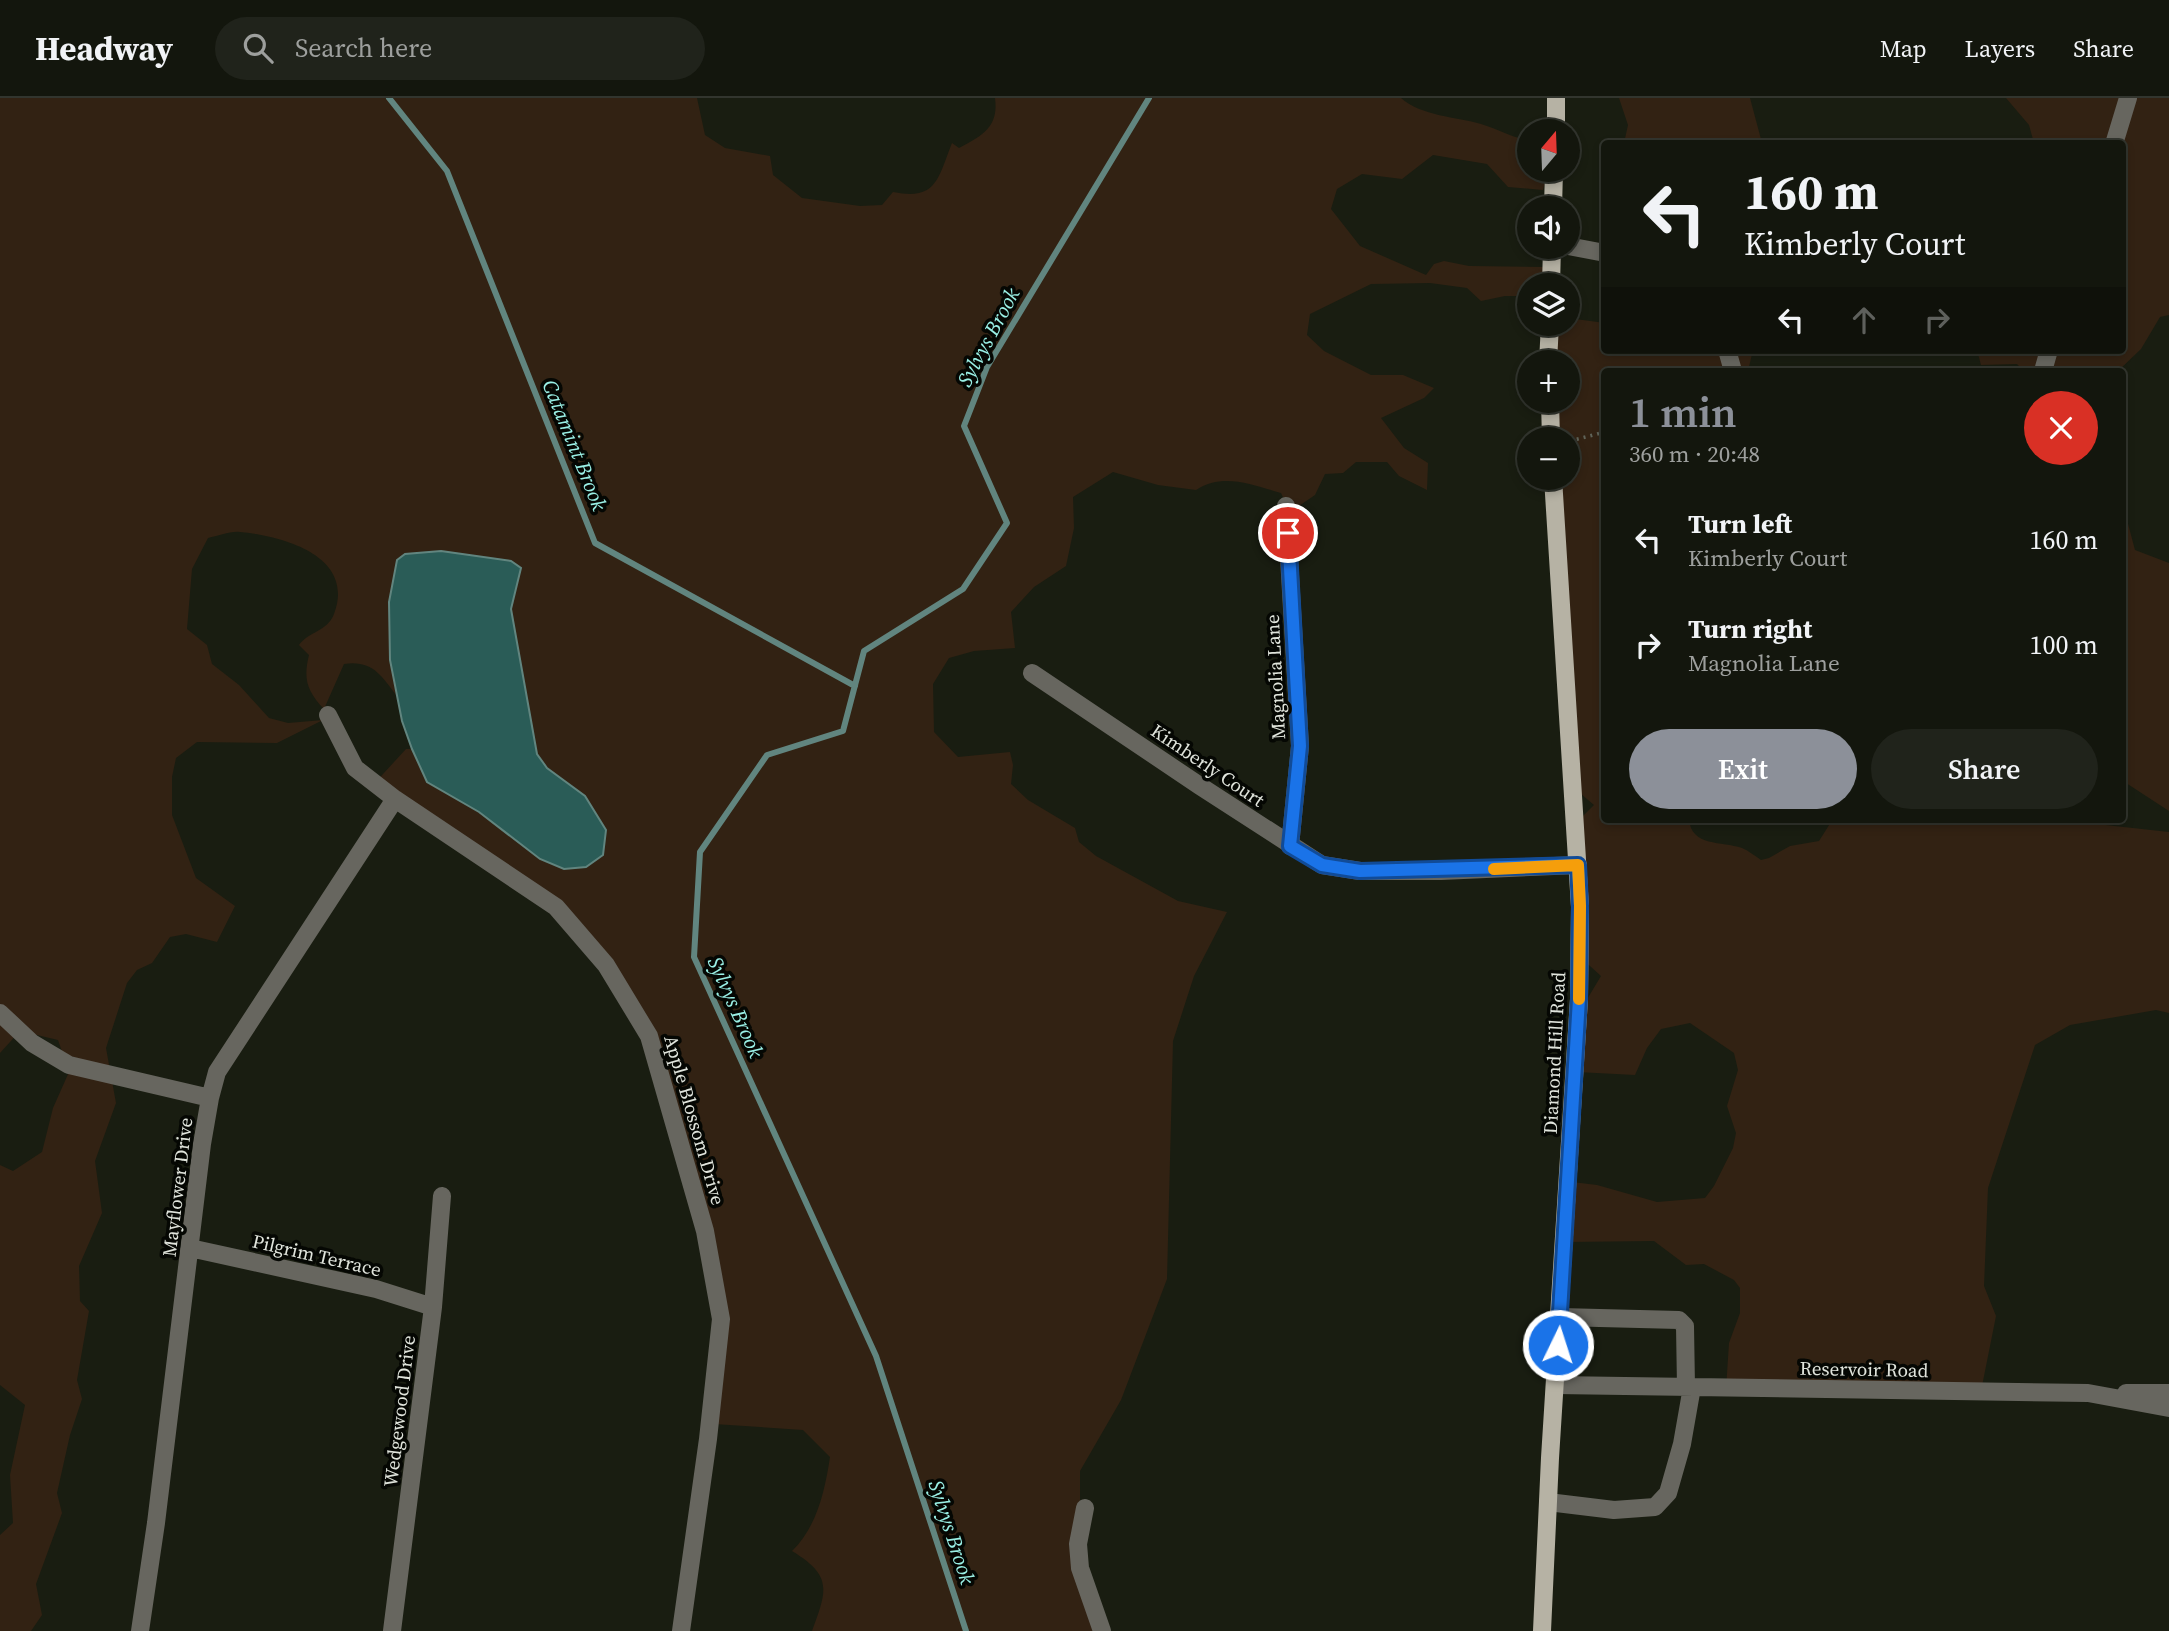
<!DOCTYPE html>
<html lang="en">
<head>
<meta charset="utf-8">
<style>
  body { margin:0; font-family:"Source Serif 4",serif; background:#20231b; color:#f1f3f6; height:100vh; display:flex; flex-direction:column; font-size:26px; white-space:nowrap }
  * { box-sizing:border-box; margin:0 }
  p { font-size:23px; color:#9d9f9d }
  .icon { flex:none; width:38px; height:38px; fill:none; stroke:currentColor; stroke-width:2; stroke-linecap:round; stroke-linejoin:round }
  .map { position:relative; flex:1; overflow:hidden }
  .drawer { position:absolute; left:1601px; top:270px; width:525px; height:455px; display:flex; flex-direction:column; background:#13160d; border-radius:7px; box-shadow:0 4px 10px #0003,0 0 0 2px #32352e }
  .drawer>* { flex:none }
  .top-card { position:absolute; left:1601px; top:42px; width:525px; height:214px; border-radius:7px; box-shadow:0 4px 10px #0003,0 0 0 2px #32352e; background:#13160d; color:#f1f3f6; overflow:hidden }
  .needle { width:46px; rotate:19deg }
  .tools { position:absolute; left:1517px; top:21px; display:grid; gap:14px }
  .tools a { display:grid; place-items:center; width:63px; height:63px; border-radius:50%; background:#13160d; box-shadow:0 4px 10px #0003,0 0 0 2px #32352e; font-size:35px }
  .pin { position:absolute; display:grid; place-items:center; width:60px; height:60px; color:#fff; margin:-30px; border:4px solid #fff; border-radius:50%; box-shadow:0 2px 7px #0007 }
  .me { position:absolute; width:77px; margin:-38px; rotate:4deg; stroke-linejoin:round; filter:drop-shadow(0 0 5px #0008) }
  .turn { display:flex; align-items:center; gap:24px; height:147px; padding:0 28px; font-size:32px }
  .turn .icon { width:91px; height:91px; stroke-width:2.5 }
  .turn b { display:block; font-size:49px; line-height:60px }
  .lanes { display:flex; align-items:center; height:66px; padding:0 28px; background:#0003; justify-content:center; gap:35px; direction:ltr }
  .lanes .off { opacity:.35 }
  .round { display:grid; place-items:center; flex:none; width:74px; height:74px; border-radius:37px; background:#20231b }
  .overview { display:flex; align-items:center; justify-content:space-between; height:119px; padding:0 28px }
  h1 { font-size:42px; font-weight:600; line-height:52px; color:#8c9099 }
  .button { display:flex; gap:14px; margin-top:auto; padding:14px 28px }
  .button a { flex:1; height:80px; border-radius:42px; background:#8c9099; color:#fff; font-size:28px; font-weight:600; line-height:80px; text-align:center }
  .button a+a { background:#20231b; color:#f1f3f6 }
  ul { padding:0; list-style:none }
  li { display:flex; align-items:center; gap:21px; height:105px; padding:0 28px }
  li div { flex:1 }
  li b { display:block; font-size:26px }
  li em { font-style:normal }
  header { display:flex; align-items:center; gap:42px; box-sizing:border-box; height:98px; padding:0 35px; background:#13160d; border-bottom:2px solid #32352e }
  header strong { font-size:33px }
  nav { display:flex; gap:38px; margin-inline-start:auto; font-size:24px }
  .search { width:490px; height:63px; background:#20231b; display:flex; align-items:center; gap:18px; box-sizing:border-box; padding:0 24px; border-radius:38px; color:#9d9f9d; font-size:26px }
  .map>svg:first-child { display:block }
</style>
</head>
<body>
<header>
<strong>Headway</strong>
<div class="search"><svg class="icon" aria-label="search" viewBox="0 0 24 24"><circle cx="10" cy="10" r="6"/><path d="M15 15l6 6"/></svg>Search here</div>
<nav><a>Map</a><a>Layers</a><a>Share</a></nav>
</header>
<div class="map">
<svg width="2169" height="1533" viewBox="0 0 2169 1533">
  <rect width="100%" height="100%" fill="#191d11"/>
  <path fill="#322213" d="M0,0H697L705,37L725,50L770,58L773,77L802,100L860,108L882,107L893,94C937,103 938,80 952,45L959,50C982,38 999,29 995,0H1401C1421,18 1457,19 1481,26C1498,31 1512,40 1529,42L1530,72H1548L1543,92L1508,89L1487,66L1433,57L1402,81L1362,76L1337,91L1331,111L1360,148L1426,177L1434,166L1444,163L1469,168L1546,169L1550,187H1530L1529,198H1505L1481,203L1467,190L1430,185L1371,186L1310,216L1307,237L1324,253L1371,277H1403L1434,290L1424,300L1381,320L1404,350L1428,365L1427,392L1399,378L1387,364H1356L1343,375L1325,376L1315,397L1290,414L1281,395C1253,387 1223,374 1196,392L1158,387L1113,374L1073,399L1074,430L1066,468L1034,489L1011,514L1015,550L974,553L949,560L933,586L934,634L958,659L1010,654L1013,667L1011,686L1028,702L1075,730L1079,744L1096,758L1178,803L1227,814L1194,878L1173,943L1167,1181L1121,1302L1080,1373V1444L1104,1533H812C827,1492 833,1478 792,1453C817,1429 825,1392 830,1359L803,1332L714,1326L723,1217L671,1005L625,899L537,800L372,688L406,651H412L428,684L479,714L585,698L547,670L537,656L511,511L521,470L390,562L396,597C381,577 372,562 344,566L324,611C307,593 303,581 309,557L299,547C309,533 327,534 334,516C356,458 283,438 240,434C230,433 218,438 208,440L192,471L187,531L207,547L212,566L239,587L269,620L288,625L323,622L277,645L197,644L176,660L172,679V717L196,780L235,808L217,844L186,836L170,839L152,865L137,872L127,885L106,950L116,1005L95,1063L102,1115L79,1168L80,1203L89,1213L77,1282L82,1301L70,1337L57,1395L62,1415L36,1486L42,1517L31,1533H0V1437L13,1425L10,1377L25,1307L0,1287V1067L13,1073L42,1054L53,1010L69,974L58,942L20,933L0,955Z
    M1619,0H1750L1762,45H1624L1628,27Z
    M2006,0H2169V217L2160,219L2141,251L2118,273H2024L2017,266L1981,267L1977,252H2123V46L2034,45L2029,27Z
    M1568,220L1605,225V252H1753L1748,273H1605V721H1689C1691,749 1722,743 1742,750C1749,753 1755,758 1761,762L1769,760L1790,748L1819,743L1831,724L1830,721H2051L2169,734V915L2156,912L2070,927L2035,947L1988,1090L1984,1188L1996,1218L1980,1298L1726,1291L1729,1245L1740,1215V1190L1734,1182L1704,1166L1686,1167L1654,1143L1566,1144L1572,1084L1597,1087L1657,1104L1705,1100L1714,1088L1733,1050L1736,1035L1727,1008L1738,972L1734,955L1690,925L1661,931L1647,950L1635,977L1577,974V918L1601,878L1580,859L1576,725L1594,707L1574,690L1555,380H1568V341H1551V303H1568V264H1550V226H1568Z
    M2123,407L2135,452L2169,465V713L2123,683Z"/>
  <path fill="#2a5c57" stroke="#61857f" stroke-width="2" d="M441,453L511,463L521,470L511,511L537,656L547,670L585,698L606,732L603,757L586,769L564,771L540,761L479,714L427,684L412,651L402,623L390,562L389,504L397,462L405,456Z"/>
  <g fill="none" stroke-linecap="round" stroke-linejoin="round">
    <path stroke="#61857f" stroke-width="6" d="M389,0L447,73L595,445L855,588
      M966,1533L876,1258L694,859L700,754L767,657L843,633L864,553L963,491L1007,425L964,328L987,269L1149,0"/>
    <path stroke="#5f6358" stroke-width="3.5" stroke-dasharray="2 5" stroke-linecap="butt" d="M1570,343L1605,334"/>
    <path stroke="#67665f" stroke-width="18" d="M2114,46L2128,0
      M1568,148L1605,155
      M1727,252L1733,273
      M2043,273L2049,252
      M1286,408L1300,648L1290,748
      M1032,575L1200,688L1322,767L1360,773H1441L1578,767
      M328,617L355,670L395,701L556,809L606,867L649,938L705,1133L721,1221L708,1341L681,1533
      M0,915L32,945L69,967L210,1000
      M190,1150L376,1191L433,1209
      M1560,1219L1679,1222L1685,1228L1686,1289
      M1556,1287L2088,1295L2169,1310
      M2126,1295H2169
      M1548,1404L1614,1412L1655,1409L1668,1395L1682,1346L1692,1289
      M1085,1410L1078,1446L1080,1470L1102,1533
      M140,1533L156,1425L202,1046L210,1000L217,974L395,701
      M392,1533L433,1209L442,1098"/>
    <path stroke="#b6b2a4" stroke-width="18" d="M1556,33V0
      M1553,110L1554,72
      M1551,187L1552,149
      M1548,264L1550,226
      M1550,303L1551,341
      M1542,1533L1550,1360L1579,901L1580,809L1553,380"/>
  </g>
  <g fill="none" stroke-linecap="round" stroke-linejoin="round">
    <defs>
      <path id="route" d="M1288,435L1300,648L1290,748L1322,767L1360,773L1578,767L1580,808L1579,901L1558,1247"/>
    </defs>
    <use href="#route" stroke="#114b97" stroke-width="18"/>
    <use href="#route" stroke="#1a73e8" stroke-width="12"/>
    <path stroke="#f59e0b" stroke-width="12" d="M1494,771L1578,767L1580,808L1579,901"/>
  </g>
  <g text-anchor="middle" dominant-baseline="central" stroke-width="7" stroke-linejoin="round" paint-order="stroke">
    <g font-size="19" fill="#e0e4dc" stroke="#050703">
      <text transform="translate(1275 579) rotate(-93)">Magnolia Lane</text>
      <text transform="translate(1208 667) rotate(34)">Kimberly Court</text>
      <text transform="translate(1554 955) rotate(-87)">Diamond Hill Road</text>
      <text transform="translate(695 1022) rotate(74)">Apple Blossom Drive</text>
      <text transform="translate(177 1089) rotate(-83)">Mayflower Drive</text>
      <text transform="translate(317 1157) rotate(13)">Pilgrim Terrace</text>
      <text transform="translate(1864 1271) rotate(1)">Reservoir Road</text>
      <text transform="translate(399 1313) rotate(-83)">Wedgewood Drive</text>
    </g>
    <g font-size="21" font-style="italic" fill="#9af0e6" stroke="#050703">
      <text transform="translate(988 239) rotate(-62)">Sylvys Brook</text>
      <text transform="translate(575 347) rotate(68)">Catamint Brook</text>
      <text transform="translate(736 909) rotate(66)">Sylvys Brook</text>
      <text transform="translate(952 1434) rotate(72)">Sylvys Brook</text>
    </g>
  </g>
</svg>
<div class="tools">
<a><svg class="needle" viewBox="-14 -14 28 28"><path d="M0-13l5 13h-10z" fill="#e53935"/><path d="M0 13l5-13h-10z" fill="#9d9f9d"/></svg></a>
<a><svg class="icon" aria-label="sound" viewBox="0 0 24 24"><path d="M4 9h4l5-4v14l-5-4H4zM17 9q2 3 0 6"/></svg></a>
<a><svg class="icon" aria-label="layers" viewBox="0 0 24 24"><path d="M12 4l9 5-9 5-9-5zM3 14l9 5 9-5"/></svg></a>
<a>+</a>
<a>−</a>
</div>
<div class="pin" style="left:1288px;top:435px;background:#d93025"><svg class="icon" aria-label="arrive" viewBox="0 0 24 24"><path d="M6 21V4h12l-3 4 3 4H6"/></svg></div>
<svg class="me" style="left:1558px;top:1247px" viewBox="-20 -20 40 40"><circle r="17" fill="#1a73e8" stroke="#fff" stroke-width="3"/><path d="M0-11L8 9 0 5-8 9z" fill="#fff"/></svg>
<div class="top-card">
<div class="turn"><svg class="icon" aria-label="left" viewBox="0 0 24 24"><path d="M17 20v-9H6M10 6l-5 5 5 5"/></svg><div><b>160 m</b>Kimberly Court</div></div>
<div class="lanes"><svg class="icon" aria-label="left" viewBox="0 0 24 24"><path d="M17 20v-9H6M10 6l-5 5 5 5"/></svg><svg class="icon off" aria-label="ahead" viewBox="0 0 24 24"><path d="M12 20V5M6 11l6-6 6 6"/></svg><svg class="icon off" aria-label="right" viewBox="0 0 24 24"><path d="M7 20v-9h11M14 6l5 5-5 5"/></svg></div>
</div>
<section class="drawer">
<div class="overview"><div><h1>1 min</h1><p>360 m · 20:48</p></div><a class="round" style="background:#d93025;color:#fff"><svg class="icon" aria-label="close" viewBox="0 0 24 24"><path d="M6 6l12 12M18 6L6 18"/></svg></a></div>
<ul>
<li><svg class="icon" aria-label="left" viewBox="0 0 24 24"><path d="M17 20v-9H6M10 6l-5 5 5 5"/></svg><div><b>Turn left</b><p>Kimberly Court</p></div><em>160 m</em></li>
<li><svg class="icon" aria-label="right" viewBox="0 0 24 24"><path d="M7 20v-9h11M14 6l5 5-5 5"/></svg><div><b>Turn right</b><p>Magnolia Lane</p></div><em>100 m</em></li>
</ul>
<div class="button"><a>Exit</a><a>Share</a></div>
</section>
</div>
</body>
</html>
